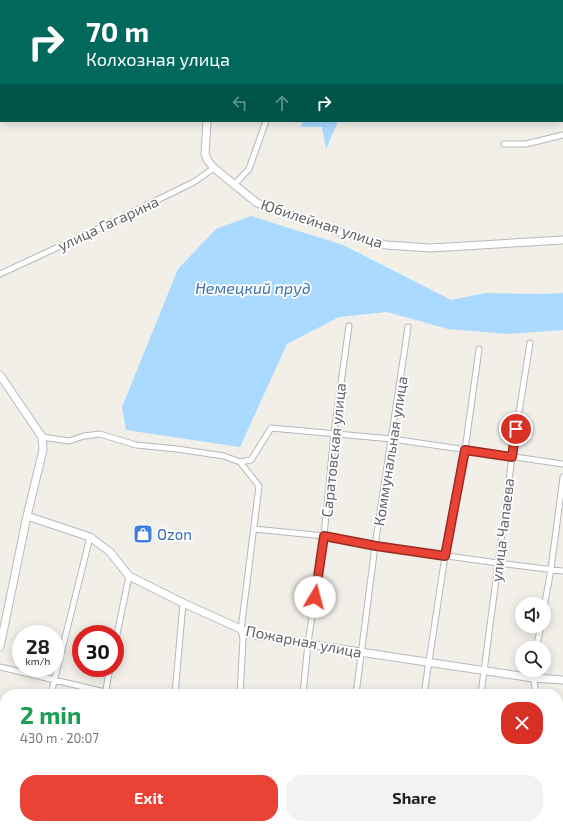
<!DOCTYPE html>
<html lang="en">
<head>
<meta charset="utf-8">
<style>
  body { margin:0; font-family:"Exo 2",sans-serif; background:#f2f2f2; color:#222; height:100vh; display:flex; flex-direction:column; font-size:15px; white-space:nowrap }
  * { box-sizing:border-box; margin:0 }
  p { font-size:13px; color:#767676 }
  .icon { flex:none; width:22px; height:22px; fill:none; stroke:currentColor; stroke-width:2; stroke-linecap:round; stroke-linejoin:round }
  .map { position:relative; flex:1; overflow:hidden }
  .details { position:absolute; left:0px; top:689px; width:563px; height:140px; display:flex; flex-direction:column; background:#fff; border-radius:16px 16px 0 0; box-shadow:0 2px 10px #0003 }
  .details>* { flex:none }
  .top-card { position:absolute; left:0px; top:0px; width:563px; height:122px; box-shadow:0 2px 10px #0003; background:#00695c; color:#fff; overflow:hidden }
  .tools { position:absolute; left:515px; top:597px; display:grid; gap:8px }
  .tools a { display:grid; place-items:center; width:36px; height:36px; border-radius:50%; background:#fff; box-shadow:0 2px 10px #0003; font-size:20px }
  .speed { position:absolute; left:12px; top:625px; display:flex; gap:8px; font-size:20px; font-weight:700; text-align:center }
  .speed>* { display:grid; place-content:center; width:52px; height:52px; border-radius:50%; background:#fff; box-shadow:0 2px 10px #0003; line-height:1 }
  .speed small { font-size:10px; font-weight:400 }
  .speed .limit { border:6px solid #d22; background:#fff; color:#111 }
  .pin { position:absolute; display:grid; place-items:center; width:34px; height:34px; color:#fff; margin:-17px; border:2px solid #fff; border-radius:50%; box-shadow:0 1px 4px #0007 }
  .me { position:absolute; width:44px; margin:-22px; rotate:8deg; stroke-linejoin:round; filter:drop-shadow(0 0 3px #0008) }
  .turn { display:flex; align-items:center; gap:14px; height:84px; padding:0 20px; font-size:18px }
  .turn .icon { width:52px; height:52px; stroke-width:2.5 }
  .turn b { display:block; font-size:28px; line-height:34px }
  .lanes { display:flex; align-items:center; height:38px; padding:0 20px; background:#0003; justify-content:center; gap:20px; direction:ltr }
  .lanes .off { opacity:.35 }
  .round { display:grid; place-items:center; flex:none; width:42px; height:42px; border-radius:16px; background:#f2f2f2 }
  .headline { display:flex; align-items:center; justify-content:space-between; height:68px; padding:0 20px }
  h1 { font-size:24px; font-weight:700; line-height:30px; color:#1e9e55 }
  .button { display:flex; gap:8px; margin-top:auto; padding:8px 20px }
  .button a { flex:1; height:46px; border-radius:16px; background:#ea4335; color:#fff; font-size:16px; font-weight:700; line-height:46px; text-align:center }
  .button a+a { background:#f2f2f2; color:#222 }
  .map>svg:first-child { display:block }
</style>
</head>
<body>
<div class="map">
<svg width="563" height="829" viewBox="0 0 563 829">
  <rect width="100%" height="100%" fill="#f1efe8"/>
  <path fill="#aadaff" d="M304,121H338L326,149L322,127H300Z
    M251,216L343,245L451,300L486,293L541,294L563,293V330L509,334L448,329L387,312L339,317L287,344L240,447L126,430L122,407L178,269L216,229Z"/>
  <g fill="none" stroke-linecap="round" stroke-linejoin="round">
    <defs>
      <path id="street" d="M42,1V0
        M108,1V0
        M180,1V0
        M232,1V0
        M352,1L353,0
        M562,11H563
        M562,64L563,63
        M504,144H526L563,135
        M235,184L249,169L266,121
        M0,274L108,224L194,182L214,168
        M42,437L69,441L84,436L100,434L136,445L177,449L224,456L240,462L251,460L271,428L392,439L563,464
        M254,529L324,536L375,546L498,563L563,571
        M544,608L551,569L563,477
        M115,644L129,576
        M536,648L541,626
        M0,667L113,694
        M533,670C533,678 536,686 535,694
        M51,694L90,537
        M105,694L110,668
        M175,694L183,603
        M240,694L243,639L241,630L259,486L240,462
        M303,694L308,643L324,536L334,433L349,326
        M356,694L375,546L408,327
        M424,694L445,556L465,450L479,349
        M481,694L512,457L530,343
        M77,829L78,824
        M117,829L118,824
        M166,829V824
        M228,829V824
        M289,829L290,824
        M343,829V824
        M407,829L408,824
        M466,829V824
        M526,829V824"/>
      <path id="secondary" d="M0,99H1
        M207,121L205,154L208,161L214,168L257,203L345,234L386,245L431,248L563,240
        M0,375L42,437L43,450L27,516L0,647
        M27,516L90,537L110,552L129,576L183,603L254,635L360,652L533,678L563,680
        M0,823L29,829"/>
    </defs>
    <use href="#street" stroke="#b5b8bc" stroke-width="7"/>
    <use href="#secondary" stroke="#b6babf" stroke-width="9"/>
    <use href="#street" stroke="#fff" stroke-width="5"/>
    <use href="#secondary" stroke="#fff" stroke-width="7"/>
  </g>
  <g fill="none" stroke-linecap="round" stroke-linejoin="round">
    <defs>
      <path id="route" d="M315,597L324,536L376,546L445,556L465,450L512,457L516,429"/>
    </defs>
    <use href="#route" stroke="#982c22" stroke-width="10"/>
    <use href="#route" stroke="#ea4335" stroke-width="7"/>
  </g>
  <defs>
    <symbol id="shop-square" viewBox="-11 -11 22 22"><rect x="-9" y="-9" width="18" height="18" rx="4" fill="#3f7fe0" stroke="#fff"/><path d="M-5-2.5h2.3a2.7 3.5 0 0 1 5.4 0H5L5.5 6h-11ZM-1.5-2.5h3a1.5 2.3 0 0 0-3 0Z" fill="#fff"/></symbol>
  </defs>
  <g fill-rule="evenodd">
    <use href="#shop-square" x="132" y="523" width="22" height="22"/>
  </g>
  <g text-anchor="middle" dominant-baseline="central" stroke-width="3.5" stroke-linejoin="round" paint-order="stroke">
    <g font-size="15" fill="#5f6368" stroke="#fff">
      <text transform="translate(108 223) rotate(-25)">улица Гагарина</text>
      <text transform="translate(322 223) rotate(18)">Юбилейная улица</text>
      <text transform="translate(333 450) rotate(-84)">Саратовская улица</text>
      <text transform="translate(390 451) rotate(-81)">Коммунальная улица</text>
      <text transform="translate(502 530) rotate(-83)">улица Чапаева</text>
      <text transform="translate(304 641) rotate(11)">Пожарная улица</text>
    </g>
    <g font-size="15" fill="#366cbe" stroke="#fff" text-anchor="start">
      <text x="157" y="534">Ozon</text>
    </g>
    <g font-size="16" font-style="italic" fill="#4174aa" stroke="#fff">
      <text x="253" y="287">Немецкий пруд</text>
    </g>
  </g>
</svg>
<div class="tools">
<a><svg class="icon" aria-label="sound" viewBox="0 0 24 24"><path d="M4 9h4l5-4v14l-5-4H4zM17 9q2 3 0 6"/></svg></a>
<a><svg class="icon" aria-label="search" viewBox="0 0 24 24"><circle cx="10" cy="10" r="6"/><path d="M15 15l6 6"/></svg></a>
</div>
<div class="speed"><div>28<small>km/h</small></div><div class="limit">30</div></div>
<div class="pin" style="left:516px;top:429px;background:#d93025"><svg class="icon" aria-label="arrive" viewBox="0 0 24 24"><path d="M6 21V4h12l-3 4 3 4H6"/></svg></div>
<svg class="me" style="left:315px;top:597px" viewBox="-20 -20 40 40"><circle r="19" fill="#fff"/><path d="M0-13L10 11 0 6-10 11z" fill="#ea4335"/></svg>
<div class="top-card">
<div class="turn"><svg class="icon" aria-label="right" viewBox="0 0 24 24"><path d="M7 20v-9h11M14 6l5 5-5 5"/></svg><div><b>70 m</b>Колхозная улица</div></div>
<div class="lanes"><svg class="icon off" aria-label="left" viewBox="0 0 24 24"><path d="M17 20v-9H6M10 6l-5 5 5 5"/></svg><svg class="icon off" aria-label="ahead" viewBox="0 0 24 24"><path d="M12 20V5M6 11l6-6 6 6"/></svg><svg class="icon" aria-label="right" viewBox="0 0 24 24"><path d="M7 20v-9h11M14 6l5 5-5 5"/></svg></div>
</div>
<section class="details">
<div class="headline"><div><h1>2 min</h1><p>430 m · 20:07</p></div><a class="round" style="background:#d93025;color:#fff"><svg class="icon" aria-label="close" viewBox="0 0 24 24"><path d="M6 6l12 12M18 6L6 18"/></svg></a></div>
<div class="button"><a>Exit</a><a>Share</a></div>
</section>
</div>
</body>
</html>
